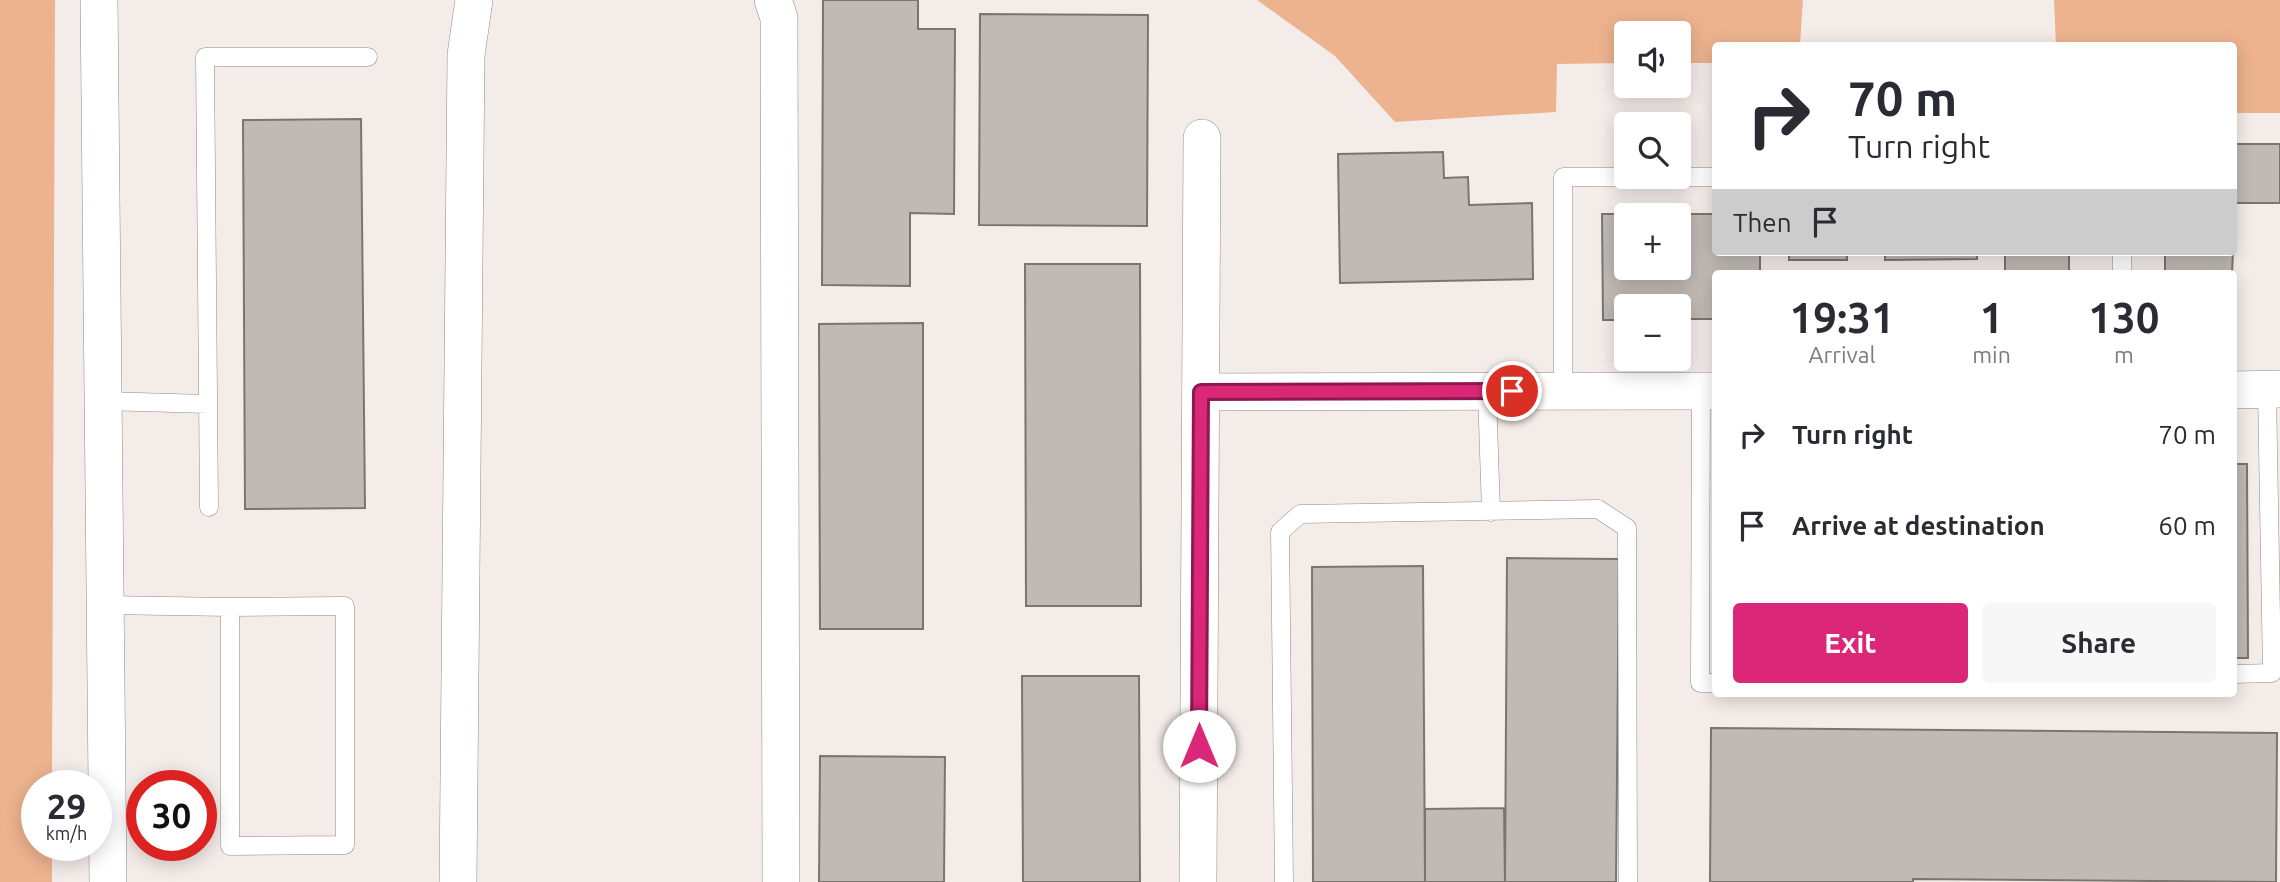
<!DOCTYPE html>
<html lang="en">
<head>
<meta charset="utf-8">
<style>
  body { margin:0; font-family:Ubuntu,sans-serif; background:#f7f7f7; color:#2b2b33; height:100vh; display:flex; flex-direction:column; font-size:26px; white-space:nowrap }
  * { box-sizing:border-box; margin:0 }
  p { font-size:23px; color:#7c7c81 }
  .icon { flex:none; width:38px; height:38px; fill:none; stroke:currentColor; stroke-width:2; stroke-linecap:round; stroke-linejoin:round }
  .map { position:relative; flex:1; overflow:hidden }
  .panel { position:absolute; left:1712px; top:270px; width:525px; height:427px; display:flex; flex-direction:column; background:#fff; border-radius:7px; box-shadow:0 4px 18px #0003 }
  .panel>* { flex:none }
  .top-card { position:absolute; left:1712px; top:42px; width:525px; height:214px; border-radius:7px; box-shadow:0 4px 18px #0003; background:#fff; color:#2b2b33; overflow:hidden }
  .fabs { position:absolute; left:1614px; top:21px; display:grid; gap:14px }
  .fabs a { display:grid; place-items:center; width:77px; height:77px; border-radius:7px; background:#fff; box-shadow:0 4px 18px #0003; font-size:35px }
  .speed { position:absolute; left:21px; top:770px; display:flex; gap:14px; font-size:35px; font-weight:700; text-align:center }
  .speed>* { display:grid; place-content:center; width:91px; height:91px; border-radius:50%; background:#fff; box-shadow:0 4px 18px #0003; line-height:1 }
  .speed small { font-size:18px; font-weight:400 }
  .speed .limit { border:10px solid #d22; background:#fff; color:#111 }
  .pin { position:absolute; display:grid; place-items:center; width:60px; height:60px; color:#fff; margin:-30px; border:4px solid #fff; border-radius:50%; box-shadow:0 2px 7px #0007 }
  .me { position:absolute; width:77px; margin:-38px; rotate:0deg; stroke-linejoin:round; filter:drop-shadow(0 0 5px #0008) }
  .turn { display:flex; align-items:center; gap:24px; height:147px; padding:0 21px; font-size:32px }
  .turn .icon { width:91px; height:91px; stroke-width:2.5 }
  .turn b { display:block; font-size:49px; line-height:60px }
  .then { display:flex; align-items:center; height:66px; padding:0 21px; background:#0003; gap:14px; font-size:26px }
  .eta { display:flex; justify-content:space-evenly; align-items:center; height:119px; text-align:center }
  .eta b { font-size:42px; font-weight:700; line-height:49px }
  .primary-button { display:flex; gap:14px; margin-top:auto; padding:14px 21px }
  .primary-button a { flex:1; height:80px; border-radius:7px; background:#db2777; color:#fff; font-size:28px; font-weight:700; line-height:80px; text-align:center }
  .primary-button a+a { background:#f7f7f7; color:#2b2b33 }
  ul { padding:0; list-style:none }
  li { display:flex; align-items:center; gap:21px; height:91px; padding:0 21px }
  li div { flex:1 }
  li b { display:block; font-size:26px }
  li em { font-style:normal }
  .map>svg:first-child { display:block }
</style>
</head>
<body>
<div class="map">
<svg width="2280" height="882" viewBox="0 0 2280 882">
  <rect width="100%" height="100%" fill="#f4ece8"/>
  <path fill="#edb38f" d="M0,0H55L52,786H37V845H52V882H0Z
    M1257,0H1803L1800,45L1715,46V63H1678V33H1626V63L1557,64L1556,112L1395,122L1335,56Z
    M2054,0H2280V113H2233V46L2056,45Z"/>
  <path fill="#c0b9b4" stroke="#7b7470" stroke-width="2" fill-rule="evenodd" d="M823,0H918V29H955L954,214L910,213V286L822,285Z
    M980,14L1148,15L1147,226L979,225Z
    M361,119L365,508L245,509L243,120Z
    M2233,144H2280V203H2233V224Z
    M1443,152L1444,178L1468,177L1469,205L1532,203L1533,279L1340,283L1338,154Z
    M1602,214H1715V252H1760V273H1715V319H1678V306H1626V320H1603ZM1626,215H1678V268H1626Z
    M1789,252H1847V260H1789Z
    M1885,252H1977V259L1885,260Z
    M2005,252H2069V273H2005Z
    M2165,252H2233L2232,273H2165Z
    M1025,264H1140L1141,606H1026Z
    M923,323V629H820L819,324Z
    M2233,464H2247L2248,658H2233Z
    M1507,558L1619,559L1616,882H1505Z
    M1423,566L1425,882H1313L1312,567Z
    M1022,676H1139L1140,882H1023Z
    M1711,728L2277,733L2276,882L1913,879V882H1710Z
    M820,756L945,757L944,882H819Z
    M1504,808L1505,882H1425V809Z"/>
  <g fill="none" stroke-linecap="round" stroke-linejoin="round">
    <defs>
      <path id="service" d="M1678,177H1715
        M2122,273V252
        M1563,391V177H1665
        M1701,391L1700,683H1715
        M1487,392L1491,512
        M103,401L208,404
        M209,507L205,57H368
        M105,605L230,607
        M345,606V845L230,846V607Z
        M2233,674L2272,673L2267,390
        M1284,882L1280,532L1300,514L1598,509L1627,528L1628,882"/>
      <path id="minor" d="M99,0L108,882
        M773,0L779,18L781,882
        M2233,390L2280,389
        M1201,392L1715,391
        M458,882L466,55L474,0
        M1198,882L1202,138"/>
    </defs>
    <use href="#service" stroke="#908985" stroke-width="19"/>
    <use href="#minor" stroke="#908985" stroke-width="38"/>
    <use href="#service" stroke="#fff" stroke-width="18"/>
    <use href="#minor" stroke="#fff" stroke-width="37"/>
  </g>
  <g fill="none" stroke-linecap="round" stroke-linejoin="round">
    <defs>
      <path id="route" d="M1199,746L1201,392L1512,391"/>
    </defs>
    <use href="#route" stroke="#8e194d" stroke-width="18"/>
    <use href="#route" stroke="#db2777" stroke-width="12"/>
  </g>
</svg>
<div class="fabs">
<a><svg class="icon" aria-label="sound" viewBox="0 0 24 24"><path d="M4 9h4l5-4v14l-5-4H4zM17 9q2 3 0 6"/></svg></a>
<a><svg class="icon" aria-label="search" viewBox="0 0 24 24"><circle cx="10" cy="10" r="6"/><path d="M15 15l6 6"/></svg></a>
<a>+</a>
<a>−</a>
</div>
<div class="speed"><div>29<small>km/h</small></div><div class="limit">30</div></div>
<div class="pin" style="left:1512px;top:391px;background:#d93025"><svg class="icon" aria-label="arrive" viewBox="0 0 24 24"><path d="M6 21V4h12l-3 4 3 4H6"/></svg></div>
<svg class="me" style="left:1199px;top:746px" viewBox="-20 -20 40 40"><circle r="19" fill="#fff"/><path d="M0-13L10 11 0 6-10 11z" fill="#db2777"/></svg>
<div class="top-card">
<div class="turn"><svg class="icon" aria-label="right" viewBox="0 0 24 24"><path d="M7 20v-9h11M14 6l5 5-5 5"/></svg><div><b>70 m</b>Turn right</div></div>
<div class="then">Then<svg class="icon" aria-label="arrive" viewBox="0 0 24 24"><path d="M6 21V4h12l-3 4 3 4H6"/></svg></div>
</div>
<section class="panel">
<div class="eta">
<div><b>19:31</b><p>Arrival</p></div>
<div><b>1</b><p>min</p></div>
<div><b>130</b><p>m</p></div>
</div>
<ul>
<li><svg class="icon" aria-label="right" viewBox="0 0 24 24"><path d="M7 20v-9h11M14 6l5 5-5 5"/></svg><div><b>Turn right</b></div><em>70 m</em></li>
<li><svg class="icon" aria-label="arrive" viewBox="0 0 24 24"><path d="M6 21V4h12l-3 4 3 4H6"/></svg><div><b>Arrive at destination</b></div><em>60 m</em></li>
</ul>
<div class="primary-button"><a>Exit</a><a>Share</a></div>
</section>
</div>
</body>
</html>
